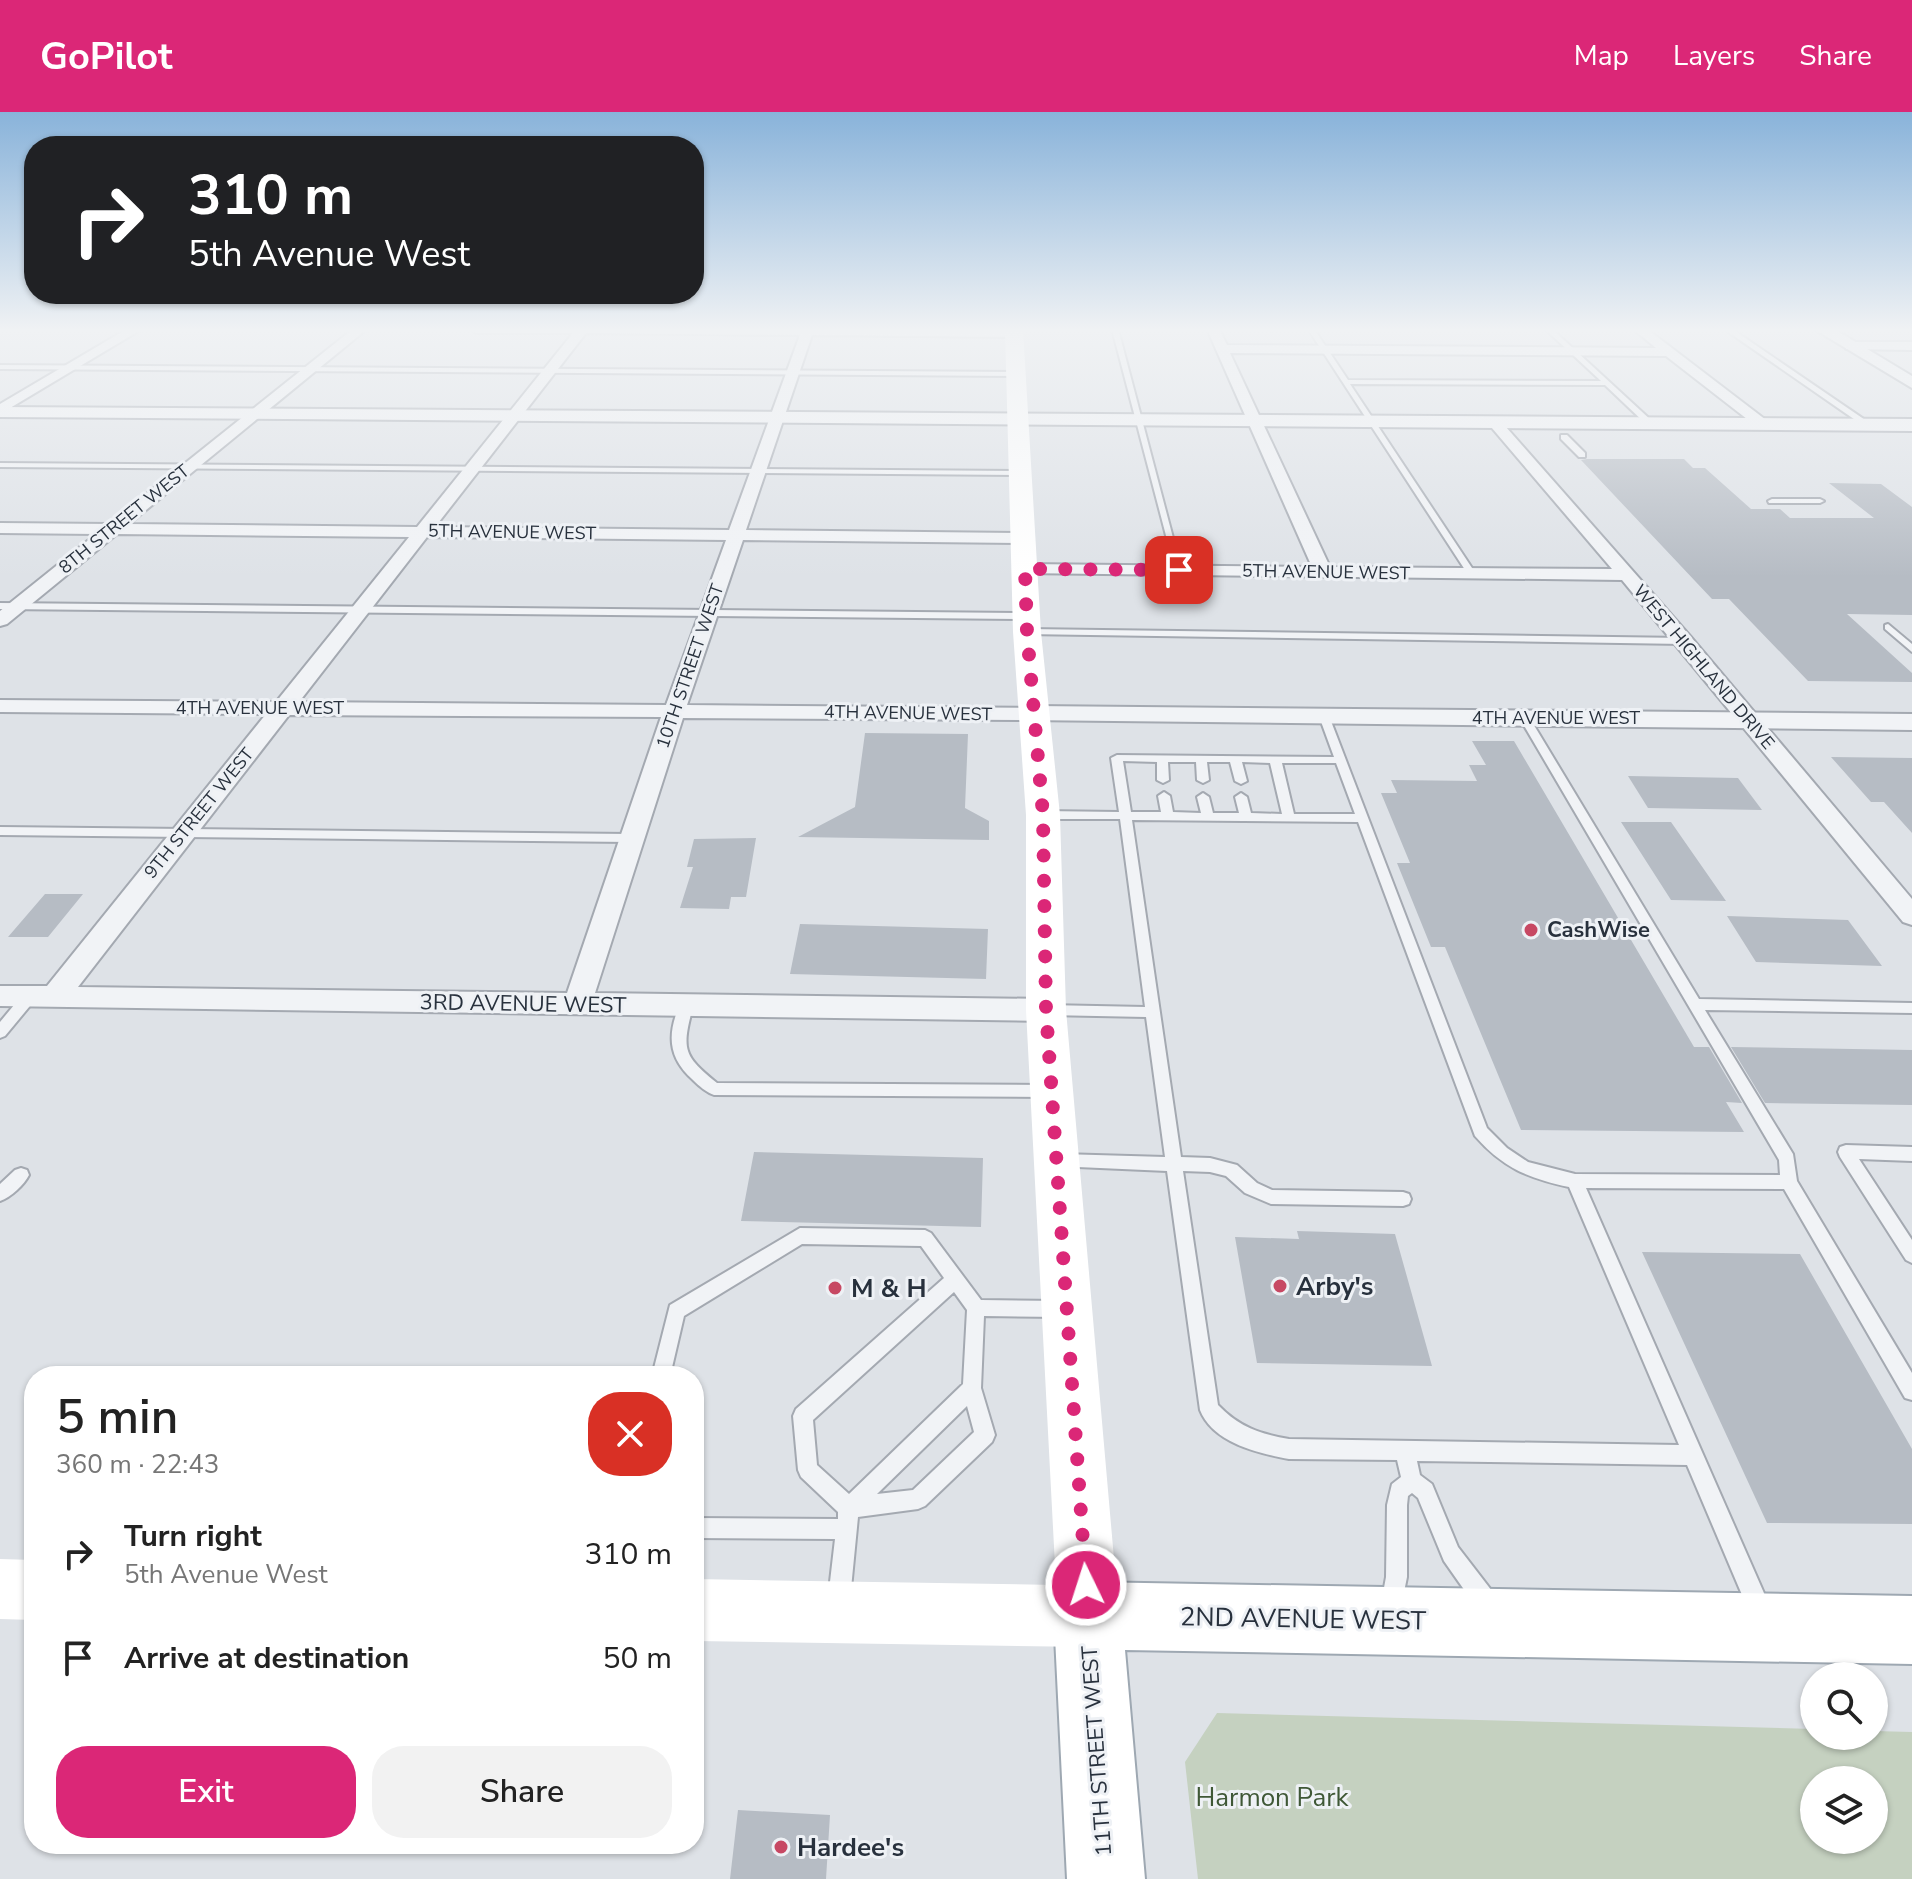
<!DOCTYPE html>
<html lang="en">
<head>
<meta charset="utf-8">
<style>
  body { margin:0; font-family:"Nunito Sans",sans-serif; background:#f2f2f2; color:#222; height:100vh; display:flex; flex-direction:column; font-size:30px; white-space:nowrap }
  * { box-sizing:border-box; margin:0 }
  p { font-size:26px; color:#767676 }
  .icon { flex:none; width:44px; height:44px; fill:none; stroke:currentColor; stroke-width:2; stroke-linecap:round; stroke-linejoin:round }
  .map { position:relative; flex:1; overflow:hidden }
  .panel { position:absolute; left:24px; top:1254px; width:680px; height:488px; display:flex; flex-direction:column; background:#fff; border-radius:32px; box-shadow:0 2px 6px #0004 }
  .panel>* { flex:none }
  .hud { position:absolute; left:24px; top:24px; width:680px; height:168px; border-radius:32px; box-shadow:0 2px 6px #0004; background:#202124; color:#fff; overflow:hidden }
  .buttons { position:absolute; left:1800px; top:1550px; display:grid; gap:16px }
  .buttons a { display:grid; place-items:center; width:88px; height:88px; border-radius:50%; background:#fff; box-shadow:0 2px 6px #0004; font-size:40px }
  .pin { position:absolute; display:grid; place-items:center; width:68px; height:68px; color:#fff; margin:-34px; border-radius:16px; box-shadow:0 4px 12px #0006 }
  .me { position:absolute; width:88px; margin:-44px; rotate:356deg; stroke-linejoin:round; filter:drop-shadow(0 0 6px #0008) }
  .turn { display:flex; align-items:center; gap:28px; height:168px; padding:0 32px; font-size:36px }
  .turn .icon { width:104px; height:104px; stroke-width:2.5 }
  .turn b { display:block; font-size:56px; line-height:68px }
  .round { display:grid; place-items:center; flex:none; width:84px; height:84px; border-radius:32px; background:#f2f2f2 }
  .headline { display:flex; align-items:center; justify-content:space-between; height:136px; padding:0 32px }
  h1 { font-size:48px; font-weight:600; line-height:60px }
  .action { display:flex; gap:16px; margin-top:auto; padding:16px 32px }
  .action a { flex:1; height:92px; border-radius:32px; background:#db2777; color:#fff; font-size:32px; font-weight:600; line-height:92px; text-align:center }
  .action a+a { background:#f2f2f2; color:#222 }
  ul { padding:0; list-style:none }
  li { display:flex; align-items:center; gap:24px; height:104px; padding:0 32px }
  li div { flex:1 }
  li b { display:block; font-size:30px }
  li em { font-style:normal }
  header { display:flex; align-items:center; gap:48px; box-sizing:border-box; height:112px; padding:0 40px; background:#db2777; color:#fff }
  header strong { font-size:38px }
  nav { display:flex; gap:44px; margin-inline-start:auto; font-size:28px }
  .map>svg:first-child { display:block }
</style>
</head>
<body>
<header>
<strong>GoPilot</strong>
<nav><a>Map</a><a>Layers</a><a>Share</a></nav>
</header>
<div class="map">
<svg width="1912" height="1767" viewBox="0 0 1912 1767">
  <rect width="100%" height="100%" fill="#dee2e7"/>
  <path fill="#c5d1c0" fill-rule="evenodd" d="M1217,1601L1814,1617V1624H1874V1619L1912,1620V1767H1198L1185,1650ZM1814,1668H1874V1728H1814Z"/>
  <path fill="#b6bcc4" d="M1587,347H1684L1693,356H1705L1751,397H1780L1790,406H1874L1829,371L1881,372L1912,395V503L1847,502L1912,561V570L1808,569L1729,487H1712L1581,348Z
    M865,621L968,622L965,696L989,709V728L798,725L855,695Z
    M1472,629H1514L1694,935H1709L1742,991L1726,990L1744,1020L1521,1018L1445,835H1431L1397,751H1410L1381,681H1397L1391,668L1477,669L1469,653H1486Z
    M1831,645L1912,646V721L1884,690H1871Z
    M1628,664L1738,666L1762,698L1648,696Z
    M1621,710H1671L1726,789L1671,788Z
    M756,726L746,785H731L729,797L680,796L693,755H687L694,727Z
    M45,782H83L48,825H8Z
    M1727,804L1848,808L1882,854L1756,850Z
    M800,812L988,817L986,867L790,862Z
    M1731,935L1912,938V993L1765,991Z
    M754,1040L983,1046L981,1115L741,1109Z
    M1297,1119L1395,1122L1432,1254L1257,1251L1235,1125L1299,1127Z
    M1642,1140L1800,1142L1912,1337V1412L1767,1411Z
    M738,1698L830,1703L826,1767H730Z"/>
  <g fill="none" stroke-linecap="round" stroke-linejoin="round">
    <defs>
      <path id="service" d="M1112,217H1118L1182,460L1175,458Z
        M1308,217H1314L1348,268L1601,269L1545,217H1552L1653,310L1646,312L1605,273L1350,272L1476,462L1469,464Z
        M1724,217H1732L1871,312L1864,314Z
        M0,253L1017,260L1020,262L1017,264L0,257Z
        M1561,323H1567L1585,341V345H1579L1561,327Z
        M0,351L1021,359L1025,361L1021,363L0,355Z
        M1772,387H1820L1824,389L1820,391H1769L1768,389Z
        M0,491L1026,501L1031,504L1026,507L0,497Z
        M1888,512L1912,532V540L1885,517V513Z
        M1027,517L1684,526L1689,529L1684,532L1024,522V518Z
        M1324,601L1329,604L1487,1016L1507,1036L1528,1050L1575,1062L1780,1063L1779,1048L1519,605L1520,603L1524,602L1529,605L1699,887L1912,891V901L1705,898L1793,1042L1797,1069L1912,1261V1288L1905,1286L1784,1077L1586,1076L1767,1488L1770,1496L1767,1504L1759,1507L1751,1504L1687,1353L1417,1349L1420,1363L1432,1372L1458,1435L1495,1483L1498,1491L1495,1499L1487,1502L1479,1499L1444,1449L1418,1386L1412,1381L1408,1384L1407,1393V1465L1400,1500L1392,1503L1384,1500L1381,1492L1386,1465L1387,1393L1392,1372L1401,1365L1397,1348L1289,1347C1258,1341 1213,1331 1200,1298L1167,1059L1055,1054L1053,1049L1055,1044L1061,1042L1165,1045L1146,905L1047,903L1042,902L1040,898L1042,894L1047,893L1145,895L1120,707H1043L1037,703L1043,699L1119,700L1111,646L1117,643L1334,645L1319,604ZM1123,649L1157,650V668L1163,671L1169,668L1168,650H1196L1197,668L1203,671L1209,668L1207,650H1230L1235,669L1241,672L1247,669L1242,650L1270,651L1282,702L1251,701L1247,685L1241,681L1235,685L1239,701H1213L1209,685L1203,681L1197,685L1201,701L1173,700L1170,684L1164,680L1158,684L1161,700H1131ZM1282,651H1336L1355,702H1294ZM1132,708L1358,710L1475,1024C1503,1056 1528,1066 1569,1075L1679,1333L1289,1327C1260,1322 1239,1315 1218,1293L1183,1059L1210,1060L1226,1064L1245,1081L1271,1092L1403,1094L1409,1092L1411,1087L1409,1082L1403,1080L1272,1078L1257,1071L1237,1053L1210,1046L1181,1045Z
        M0,715L630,722L636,726L630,730L0,723Z
        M29,880L36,885L34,889L5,924L0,926V910L24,881Z
        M686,889L691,890L693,894C682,937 682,943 717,971L1047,973L1052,975L1055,979L1052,983L1047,985L714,983C706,980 699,974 693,968C667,945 667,921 681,890Z
        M1846,1033L1912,1035V1049L1859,1047L1912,1128V1151L1906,1148L1840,1045L1838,1040L1840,1035Z
        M21,1056L27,1058L29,1063C24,1073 11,1085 0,1089V1072L15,1058Z
        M800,1116L925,1118L931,1121L981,1188L1060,1189L1066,1191L1069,1197L1066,1203L1060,1205L984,1204L981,1276L995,1323L992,1330L925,1394L918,1397L858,1405L850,1487L847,1495L839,1498L831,1495L828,1487L835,1427L694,1426V1406L838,1407V1400L801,1365L798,1358L793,1304L796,1297L944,1166L921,1134L802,1132L684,1204L670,1264H652L670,1193ZM954,1180L967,1198L963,1272L849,1382L817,1353L813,1308ZM967,1294L974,1320L913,1378L877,1382Z"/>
      <path id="minor" d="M127,217H142L0,302V292Z
        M353,217H367L129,412L417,415L573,221H476L470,217L1018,218L1020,221L1014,225L812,223L746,418L1023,421L1032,426L1023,431L743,428L687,593L1034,596L1045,602L1034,608L683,606L595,881L1046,887L1056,890L1060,898L1056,906L1046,909L0,894V874H47L266,602L0,600V588L276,590L409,425L117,422L7,512L0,514V499L96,422L0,421V411L109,412ZM586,221L800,223L729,418L435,415ZM427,425L726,428L666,593L299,590ZM289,603L661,605L567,881L78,875Z
        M1207,217H1219L1227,233L1656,236L1633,217H1647L1766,308V314H1756L1666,244L1230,241L1330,455L1612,457L1486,309L1493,305L1498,306L1691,525L1912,787V813L1903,810L1622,468L1019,461L1016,457L1019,453L1025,452L1312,455Z
        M1850,230H1912V238L1846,237V231Z"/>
      <path id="tertiary" d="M1814,217H1834L1912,264V276Z
        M0,295L1912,307V319L0,305Z
        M1034,594L1912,602V618L1024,608L1020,602L1024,596Z"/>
      <path id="primary" d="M1088,1470L1912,1484V1552L1125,1538L1145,1767H1067L1054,1504L1064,1480Z"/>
    </defs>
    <use href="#service" stroke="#a4a9b1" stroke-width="4"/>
    <use href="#minor" stroke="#a4a9b1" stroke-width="4"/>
    <use href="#tertiary" stroke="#a4a9b1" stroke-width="4"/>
    <use href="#primary" stroke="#9ea8b2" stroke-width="4"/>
    <use href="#service" fill="#f1f3f6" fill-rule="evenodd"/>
    <use href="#minor" fill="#f1f3f6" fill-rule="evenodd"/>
    <use href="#tertiary" fill="#f1f3f6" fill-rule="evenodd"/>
    <path fill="#fff" fill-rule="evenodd" d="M1005,217H1023L1041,520L1060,703L1066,898L1119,1504L1110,1526L1088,1535L694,1529V1467L1056,1473L1026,898V703L1013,520Z
      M0,1447L34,1448V1508L0,1507Z"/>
    <use href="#primary" fill="#fff" fill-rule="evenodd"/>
  </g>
  <linearGradient id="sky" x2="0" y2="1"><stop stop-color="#89b3da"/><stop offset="0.47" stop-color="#f0f2f4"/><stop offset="1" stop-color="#f0f2f4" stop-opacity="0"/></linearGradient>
  <rect width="1912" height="465" fill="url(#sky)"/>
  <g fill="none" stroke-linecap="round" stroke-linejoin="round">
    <path stroke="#db2777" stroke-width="14" stroke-dasharray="0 25.2" d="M1086,1473L1046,898L1043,703L1027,520L1025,457L1179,458"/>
  </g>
  <g fill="#c74863" stroke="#eef1f5" stroke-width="3">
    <circle cx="1531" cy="818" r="8"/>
    <circle cx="1280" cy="1174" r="8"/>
    <circle cx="835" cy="1176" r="8"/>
    <circle cx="781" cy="1735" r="8"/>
  </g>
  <g text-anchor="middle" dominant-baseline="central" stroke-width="6" stroke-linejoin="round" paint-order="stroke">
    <g font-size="18" fill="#28313d" stroke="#eef1f5">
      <text transform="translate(124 407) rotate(-39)">8TH STREET WEST</text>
      <text transform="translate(512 420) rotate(1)">5TH AVENUE WEST</text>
      <text transform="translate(1326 460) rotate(1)">5TH AVENUE WEST</text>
      <text transform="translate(690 554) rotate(-71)">10TH STREET WEST</text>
      <text transform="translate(1704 555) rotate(50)">WEST HIGHLAND DRIVE</text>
      <text x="260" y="596">4TH AVENUE WEST</text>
      <text transform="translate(908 601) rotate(1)">4TH AVENUE WEST</text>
      <text x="1556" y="606">4TH AVENUE WEST</text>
      <text transform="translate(199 701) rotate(-51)">9TH STREET WEST</text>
    </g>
    <g font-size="22" font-weight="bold" fill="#28313d" stroke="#eef1f5" text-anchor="start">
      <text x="1547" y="818">CashWise</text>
    </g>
    <g font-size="22" fill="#28313d" stroke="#eef1f5">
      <text transform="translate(523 892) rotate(1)">3RD AVENUE WEST</text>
      <text transform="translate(1097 1639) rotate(-94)">11TH STREET WEST</text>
    </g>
    <g font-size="26" font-weight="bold" fill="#28313d" stroke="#eef1f5" text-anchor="start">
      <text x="1296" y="1174">Arby's</text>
      <text x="851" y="1176">M &amp; H</text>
      <text x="797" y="1735">Hardee's</text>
    </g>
    <g font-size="26" fill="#28313d" stroke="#eef1f5">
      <text transform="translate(1303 1507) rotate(1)">2ND AVENUE WEST</text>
    </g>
    <g font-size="26" fill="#3f5836" stroke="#eef1f5">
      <text x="1272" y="1685">Harmon Park</text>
    </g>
  </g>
</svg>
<div class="buttons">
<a><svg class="icon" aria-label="search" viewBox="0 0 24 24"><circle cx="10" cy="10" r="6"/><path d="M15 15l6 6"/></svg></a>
<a><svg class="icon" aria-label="layers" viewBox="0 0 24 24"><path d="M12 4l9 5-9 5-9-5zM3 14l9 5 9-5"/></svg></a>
</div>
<div class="pin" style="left:1179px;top:458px;background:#d93025"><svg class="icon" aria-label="arrive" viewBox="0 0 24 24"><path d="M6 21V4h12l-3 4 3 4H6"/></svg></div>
<svg class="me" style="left:1086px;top:1473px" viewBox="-20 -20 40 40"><circle r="17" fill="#db2777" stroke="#fff" stroke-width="3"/><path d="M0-11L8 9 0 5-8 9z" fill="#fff"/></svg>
<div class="hud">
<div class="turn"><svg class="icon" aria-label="right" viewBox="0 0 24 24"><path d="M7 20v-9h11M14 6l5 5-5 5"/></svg><div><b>310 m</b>5th Avenue West</div></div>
</div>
<section class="panel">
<div class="headline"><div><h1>5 min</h1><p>360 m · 22:43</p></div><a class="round" style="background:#d93025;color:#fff"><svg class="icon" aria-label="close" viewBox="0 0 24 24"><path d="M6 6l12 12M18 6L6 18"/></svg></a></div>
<ul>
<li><svg class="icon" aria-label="right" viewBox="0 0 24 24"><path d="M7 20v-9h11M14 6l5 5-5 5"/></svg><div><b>Turn right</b><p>5th Avenue West</p></div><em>310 m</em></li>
<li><svg class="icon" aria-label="arrive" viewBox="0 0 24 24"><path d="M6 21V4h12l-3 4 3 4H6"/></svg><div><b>Arrive at destination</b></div><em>50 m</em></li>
</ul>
<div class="action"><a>Exit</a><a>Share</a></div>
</section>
</div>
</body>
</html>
